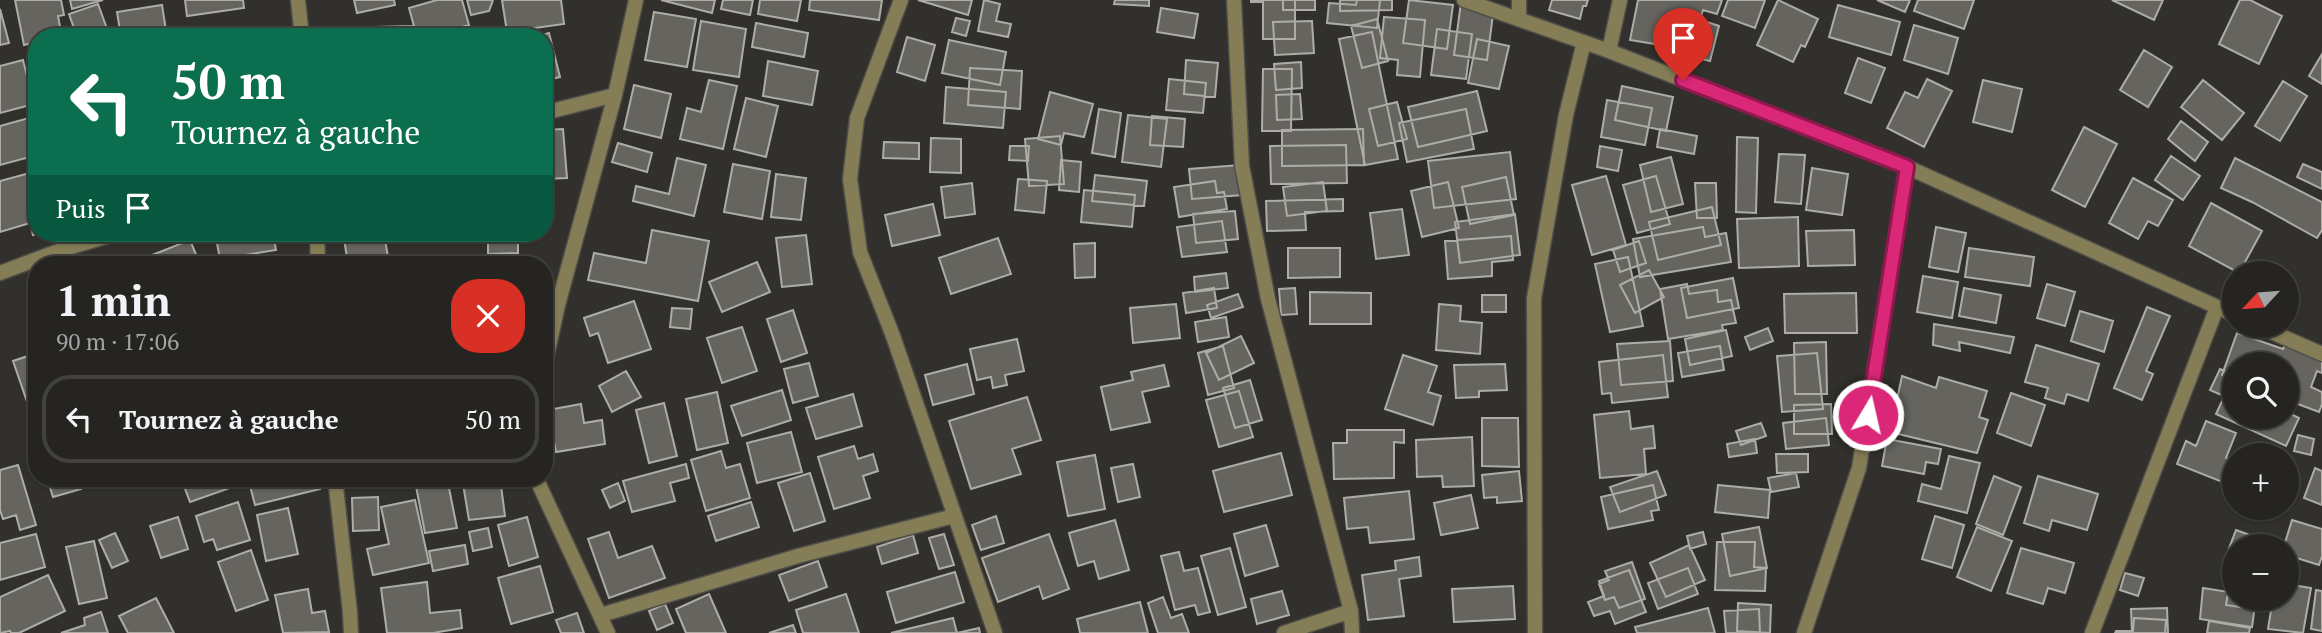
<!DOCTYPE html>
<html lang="fr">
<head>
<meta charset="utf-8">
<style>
  body { margin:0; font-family:"PT Serif",serif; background:#2d2c2a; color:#f1f3f6; height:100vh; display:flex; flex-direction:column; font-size:26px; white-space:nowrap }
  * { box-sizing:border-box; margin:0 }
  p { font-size:23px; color:#a3a4a5 }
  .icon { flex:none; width:38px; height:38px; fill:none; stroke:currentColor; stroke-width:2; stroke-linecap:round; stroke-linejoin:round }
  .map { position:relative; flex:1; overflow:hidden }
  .drawer { position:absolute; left:28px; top:256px; width:525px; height:231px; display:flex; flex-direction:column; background:#252421; border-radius:28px; box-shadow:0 2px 5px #0004,0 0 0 2px #42413f }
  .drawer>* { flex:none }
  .banner { position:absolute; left:28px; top:28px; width:525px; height:214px; border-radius:28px; box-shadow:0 2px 5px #0004,0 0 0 2px #42413f; background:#0b6e4f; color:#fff; overflow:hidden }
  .needle { width:46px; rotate:244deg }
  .controls { position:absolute; left:2222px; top:261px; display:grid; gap:14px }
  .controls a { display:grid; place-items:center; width:77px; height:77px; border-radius:50%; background:#252421; box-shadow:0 2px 5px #0004,0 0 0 2px #42413f; font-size:35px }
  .pin { position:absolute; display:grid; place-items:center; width:60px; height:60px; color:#fff; margin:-72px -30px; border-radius:50% 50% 50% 0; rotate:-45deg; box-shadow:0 0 7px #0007 }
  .pin .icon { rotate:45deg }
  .me { position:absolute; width:77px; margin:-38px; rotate:9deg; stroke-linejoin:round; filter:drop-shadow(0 0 5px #0008) }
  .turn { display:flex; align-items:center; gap:24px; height:147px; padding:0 28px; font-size:32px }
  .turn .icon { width:91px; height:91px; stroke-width:2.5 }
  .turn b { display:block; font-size:49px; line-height:60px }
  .then { display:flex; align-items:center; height:66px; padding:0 28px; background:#0003; gap:14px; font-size:26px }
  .round { display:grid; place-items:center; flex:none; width:74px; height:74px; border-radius:28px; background:#2d2c2a }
  .overview { display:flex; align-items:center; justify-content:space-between; height:119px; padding:0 28px }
  h1 { font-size:42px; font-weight:700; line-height:52px }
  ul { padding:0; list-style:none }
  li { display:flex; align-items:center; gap:21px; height:88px; margin:0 14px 10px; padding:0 14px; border:4px solid #42413f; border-radius:28px }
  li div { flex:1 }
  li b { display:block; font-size:26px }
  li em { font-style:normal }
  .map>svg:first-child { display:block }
</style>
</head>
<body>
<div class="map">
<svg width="2322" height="633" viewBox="0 0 2322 633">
  <rect width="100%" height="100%" fill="#31302c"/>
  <path fill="#65645f" stroke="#adaca6" stroke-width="2" d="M15,0H61L64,15L58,16L62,37H37V42L24,45Z
    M70,0H103L72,9Z
    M185,0H243L244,8L187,16Z
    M354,0H394L395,5L357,13Z
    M437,0H462L469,25L427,37H417L409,8Z
    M467,0H493L489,11L471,15Z
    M502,0H561L564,24L507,32Z
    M661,0H715L712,13Z
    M723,0H753L750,15L721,9Z
    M760,0H801L797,21L758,14Z
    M810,0H882L879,20L809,10Z
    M918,0H972L968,15Z
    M984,0L1000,4L996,21L1011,24L1008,37L978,31Z
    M1115,0H1149V6L1114,4Z
    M1251,0H1295V39H1263V2H1251Z
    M1283,0H1315V10H1283Z
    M1340,0H1392V10L1340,11Z
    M1357,0H1380L1377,28L1327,23L1329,3L1356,5Z
    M1409,0L1453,5L1447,49L1403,43Z
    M1552,0H1588L1586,6H1583L1580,19L1549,10Z
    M1638,0H1722L1717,14L1703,10L1700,20L1676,13L1667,46L1630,40Z
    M1728,0H1765L1755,28L1722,16Z
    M1778,0L1818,19L1805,47L1801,45L1793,62L1757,45Z
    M1877,0H1910L1905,12Z
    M1918,0H1974L1964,29L1914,11Z
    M2112,0H2163L2154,20Z
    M2240,0H2250L2282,16L2259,64L2219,44Z
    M1461,2L1494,7L1487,60L1454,55Z
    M98,4L110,37H77L69,14Z
    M162,5L167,37H121L117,12Z
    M1838,5L1900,22L1891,55L1829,37Z
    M1161,8L1198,14L1194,38L1157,32Z
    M0,9L9,43L0,45Z
    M654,12L696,19L687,67L645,60Z
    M1384,17L1425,20L1420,77L1397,75L1398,60L1380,58Z
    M956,18L970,21L966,36L952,32Z
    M1377,19L1388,61L1362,68L1351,26Z
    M701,21L746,29L739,77L693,70Z
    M1312,21L1314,53L1275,55L1273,22Z
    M1704,21L1719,26L1710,61L1694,57Z
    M756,23L808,33L804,57L752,47Z
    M1914,25L1958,38L1948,74L1904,60Z
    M413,26V37H375V27Z
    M1437,29L1472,34L1466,79L1431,75Z
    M1372,32L1398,159L1365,165L1339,39Z
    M549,33L560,77L544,81V37H535Z
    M907,37L935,45L925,81L897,72Z
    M1477,39L1509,46L1499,89L1468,83Z
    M949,40L1006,52L1000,85L942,73Z
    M2144,50L2172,67L2148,107L2120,90Z
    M2322,54V84L2309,76Z
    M1858,58L1885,68L1871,103L1845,93Z
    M23,60L34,104L0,113V66Z
    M1186,60L1218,63L1215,97L1184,94Z
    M768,61L818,71L812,105L763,96Z
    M1301,62L1302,88L1276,90L1274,64Z
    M970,68L1022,71L1020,109L968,105Z
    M1263,69H1292L1291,131H1262Z
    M1169,79L1206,83L1203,113L1166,110Z
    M1927,79L1952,91L1924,147L1887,128L1905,92L1918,98Z
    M709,80L737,86L723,149L680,139L687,108L701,112Z
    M1983,80L2022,89L2012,132L1973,122Z
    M2203,80L2244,113L2222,140L2181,107Z
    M2283,81L2307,96L2280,141L2255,126Z
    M634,85L671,94L661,138L624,129Z
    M1622,86L1673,97L1666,131L1615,120Z
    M946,87L1006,92L1003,128L944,123Z
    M1477,91L1487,131L1418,147L1408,107Z
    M1050,92L1093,104L1084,137L1064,133L1061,145L1038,139Z
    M1300,94L1302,119L1277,120L1276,95Z
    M746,98L778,106L766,157L734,149Z
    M1607,100L1652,108L1645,145L1601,137Z
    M1397,102L1407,139L1378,146L1369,109Z
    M1099,109L1121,113L1115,157L1092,153Z
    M1466,109L1474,149L1407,162L1399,123Z
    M1128,115L1167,119L1161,167L1122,162Z
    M36,116L37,155L0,165V126Z
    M1152,116L1185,119L1183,147L1150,145Z
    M2181,121L2208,142L2195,161L2168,139Z
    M2084,127L2117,144L2085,207L2052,190Z
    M563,129L567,178L544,179V130Z
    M1363,129L1364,165L1282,166V130Z
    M1660,129L1697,136L1694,154L1657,147Z
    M1060,136L1064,184L1029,186L1025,139Z
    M1737,137L1758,138L1756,213L1736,212Z
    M931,138L961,139V173L930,172Z
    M884,142L919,143V159L883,158Z
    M618,143L652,153L647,172L612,162Z
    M1346,145L1347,183L1271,184L1270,146Z
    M1010,146H1029L1028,161L1009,160Z
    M1600,146L1622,150L1618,171L1597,167Z
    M1510,152L1516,199L1434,208L1428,161Z
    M1779,154L1805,155L1801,204L1775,202Z
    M2171,156L2200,176L2183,200L2155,180Z
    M1671,157L1683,204L1651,212L1640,165Z
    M677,158L706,165L694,216L633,201L636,186L669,194Z
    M2235,158L2322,202V230L2317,238L2252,202L2221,188Z
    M1061,160L1081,162L1079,192L1059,190Z
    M733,164L770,171L762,219L724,212Z
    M2303,164L2322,172V189L2297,177Z
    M1240,165L1243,195L1192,199L1189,169Z
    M1812,168L1848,174L1842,215L1806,210Z
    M37,171V233H43L33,235L30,223L0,232V181Z
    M776,174L806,178L801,220L771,217Z
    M1095,175L1147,181L1144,206L1092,201Z
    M1606,176L1626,245L1592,255L1572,185Z
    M1656,176L1670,224L1637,233L1623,185Z
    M1506,177L1514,215L1470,224L1462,187Z
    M2133,178L2173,200L2158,226L2148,221L2138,239L2109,223Z
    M1018,179L1047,181L1044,213L1015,210Z
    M1215,181L1217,193L1224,192L1227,209L1179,217L1174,187Z
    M1323,182L1327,211L1287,216L1283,187Z
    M1448,182L1459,228L1422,237L1411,191Z
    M972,183L975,214L945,218L941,187Z
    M1695,183H1716L1717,218H1697Z
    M1084,190L1135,195L1132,227L1081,222Z
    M1343,199V211L1305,212L1306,230L1267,231L1266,201Z
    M2211,203L2262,231L2239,273L2189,246Z
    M933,204L940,235L892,246L885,215Z
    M1712,207L1721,245L1658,260L1649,222Z
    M1402,209L1409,255L1376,259L1370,213Z
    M1235,211L1238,239L1196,243L1193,214Z
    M1515,214L1520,255L1460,263L1455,222Z
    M1798,217L1799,266L1739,268L1737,219Z
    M1222,221L1227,252L1182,257L1177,227Z
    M1703,227L1705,237L1726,233L1731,262L1640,277L1633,239Z
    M1936,227L1966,233L1958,272L1929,267Z
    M652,230L709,241L698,301L588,280L594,253L646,263Z
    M1854,230L1855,265L1808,266L1806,231Z
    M215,233H273L276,250L220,259Z
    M343,233H384L389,263L348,264Z
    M416,233H465V238Z
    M488,233H518V253L488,254Z
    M806,235L812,284L782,287L776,238Z
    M1511,236L1513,260L1492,262V276L1448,279L1445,241Z
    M998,238L1011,274L951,294L939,258Z
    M190,240L197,257L179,264H151L147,257Z
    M1639,241L1646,263L1620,272L1613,250Z
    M1095,243V277L1075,278L1074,244Z
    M1288,248H1340V277L1288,278Z
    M1969,248L2034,257L2030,286L1965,277Z
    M1628,257L1643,326L1610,332L1595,264Z
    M405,260L439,262V264H405Z
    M757,262L770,292L722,312L709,282Z
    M1649,270L1664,297L1635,313L1620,285Z
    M1226,273L1228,288L1195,292L1194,277Z
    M1923,276L1958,282L1952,318L1917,312Z
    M1733,278L1739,308L1687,318L1681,288Z
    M1687,284L1689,294L1717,290L1718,302L1731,300L1736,323L1722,325L1723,330L1668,339L1660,289Z
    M2047,284L2075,292L2065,326L2037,318Z
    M1214,288L1217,308L1186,313L1183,293Z
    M1295,288L1297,314L1281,315L1279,289Z
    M1964,288L2001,295L1996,323L1959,316Z
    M1310,292L1371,293V324H1310Z
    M1856,293L1857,333H1785L1784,294Z
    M1238,294L1243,307L1211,318L1207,305Z
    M1482,295H1506V312H1482Z
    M634,301L651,349L608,363L598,333L590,336L584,318Z
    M1176,304L1180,338L1133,343L1130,308Z
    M1439,304L1461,306L1460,321L1482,323L1480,354L1436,350Z
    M2147,307L2170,316L2146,371L2153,374L2142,400L2114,388Z
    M672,308L692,309L690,329L670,327Z
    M793,310L807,353L781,362L767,319Z
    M2080,311L2113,321L2104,352L2071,341Z
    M1226,317L1229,337L1198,342L1195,322Z
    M1934,324L2014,337L2010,353L1959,342L1960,351L1933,345Z
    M742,327L757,371L722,383L707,338Z
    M1768,328L1773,341L1750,350L1745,337Z
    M1726,330L1732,356L1690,365L1685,339Z
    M2237,333L2283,349L2286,343L2322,357V373L2317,371L2311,387L2322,392V404L2319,412L2287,400V364H2235V380L2222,375Z
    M1241,336L1254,363L1219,380L1206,353Z
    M1017,339L1024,371L1005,375L1007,385L993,388L991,377L977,380L970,349Z
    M1670,341L1673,381L1621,385L1617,344Z
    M1826,342L1827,394H1795L1794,343Z
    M2036,345L2099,364L2088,401L2067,394L2064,404L2045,398L2048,388L2025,382Z
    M1223,346L1234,388L1208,395L1198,353Z
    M1720,346L1724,370L1682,377L1678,353Z
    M37,353V421L34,422L13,361Z
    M1817,353L1823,409L1782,412L1777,356Z
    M1403,355L1437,366L1428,392L1441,396L1433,425L1385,409Z
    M1663,355L1668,397L1612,403L1611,393L1602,394L1599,362Z
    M809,363L818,396L793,403L784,369Z
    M967,364L974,394L933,405L925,375Z
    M1505,364L1507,390L1479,391V397L1456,398L1454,365Z
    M1164,365L1169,386L1142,392L1150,422L1111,430L1101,387L1133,380L1131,372Z
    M2220,369L2235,376V401L2210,390Z
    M626,371L641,397L612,412L599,386Z
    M1902,376L1936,388L1939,377L1987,391L1979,417L1988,420L1977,453L1890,432Z
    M1250,380L1262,420L1235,428L1223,388Z
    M2229,386L2235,388V416H2287V412L2299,418L2286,446L2216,414Z
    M782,390L791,420L742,436L731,406Z
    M1239,391L1253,437L1219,447L1206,400Z
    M717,392L728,443L697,450L686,399Z
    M2011,393L2045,405L2031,446L1997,433Z
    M853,394L862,426L816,439L806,408Z
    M1027,397L1041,440L1012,449L1021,474L971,489L949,421Z
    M664,403L677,456L649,463L636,410Z
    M581,404L584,423L602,420L605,444L556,452L548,410Z
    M1831,404L1832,434H1794V405Z
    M1629,411L1631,429L1653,426L1655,448L1644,449L1646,474L1600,478L1594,415Z
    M1482,418H1518L1519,467L1482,466Z
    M1826,418L1829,445L1786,449L1783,423Z
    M2206,421L2236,433L2226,458L2235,461V471L2230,485L2177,464L2186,441L2196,446Z
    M1761,423L1766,436L1741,445L1736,431Z
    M1347,430H1404V443L1394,442V478L1334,479L1333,443H1347Z
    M791,432L802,472L757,483L747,443Z
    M2298,435L2314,439L2311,455L2294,451Z
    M1472,437L1474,486L1443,487L1442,476L1417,477L1416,440Z
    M1755,439L1757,453L1729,457L1727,444Z
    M1887,439L1941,449L1938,464L1926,462L1924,474L1882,466Z
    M854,446L858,459L873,454L878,471L863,476L870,498L834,509L818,457Z
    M721,451L726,468L740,464L750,498L706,511L691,460Z
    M1281,453L1292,495L1224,512L1213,471Z
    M1776,454H1808V472L1777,473Z
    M1095,455L1105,509L1068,516L1057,462Z
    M1949,456L1980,463L1967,513L1918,501L1922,484L1941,489Z
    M686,464L689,478L670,483L675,501L632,512L623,481Z
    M1133,464L1140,497L1118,502L1111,468Z
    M18,465L36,525L20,530L16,515L3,519L0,510V470Z
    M2315,468L2322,471V505L2304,498Z
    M1519,471L1522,501L1497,503V497L1484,498L1482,475Z
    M1657,471L1666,495L1620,512L1610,487Z
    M810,473L825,521L794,531L778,483Z
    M1796,473L1799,487L1771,492L1768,478Z
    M1994,476L2021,487L2003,535L1976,524Z
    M2038,476L2098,494L2087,530L2052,520L2049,531L2024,523Z
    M47,478H78L81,489L53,497Z
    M117,478H139L140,484L119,488Z
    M181,478H226L230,488L190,502Z
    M248,478H318L320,489L255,505Z
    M346,478H374L375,483L347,484Z
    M374,478H402L403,481L375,483Z
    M434,478H447L457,528L425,533L415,481Z
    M462,478H500L505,516L469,520Z
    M618,483L625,501L610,508L602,490Z
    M1653,485L1659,510L1651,511L1653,520L1608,529L1601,497Z
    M1718,485L1770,490L1768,518L1715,512Z
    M1409,491L1414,539L1370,543L1368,527L1347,529L1344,498Z
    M1471,495L1478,528L1441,535L1434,503Z
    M378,497L379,530L353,531L352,498Z
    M415,500L429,563L373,575L367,549L389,544L381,507Z
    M238,502L250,540L217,550L213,539L204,542L196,516Z
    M751,502L759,527L716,541L708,516Z
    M288,508L298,554L266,561L257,515Z
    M996,516L1004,543L981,550L972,525Z
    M1935,516L1964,525L1952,568L1922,559Z
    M178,517L188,549L161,558L150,526Z
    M527,517L538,557L509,566L498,525Z
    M1115,520L1129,570L1099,579L1094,561L1078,566L1069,533Z
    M2292,520L2322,529V556L2319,565L2287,555V546H2284Z
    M1266,525L1278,566L1245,576L1234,534Z
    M1759,527L1767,568L1730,576L1722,534Z
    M1977,527L2012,541L1991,591L1957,577Z
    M488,528L492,547L473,551L469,532Z
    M2236,530L2269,542L2267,546H2235V569L2223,564Z
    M609,532L618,558L652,546L665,578L609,598L588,539Z
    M1703,532L1706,544L1690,549L1687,536Z
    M115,533L128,561L112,568L99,540Z
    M36,534L45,567L0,580V543Z
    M944,534L954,565L939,569L929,538Z
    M1049,534L1069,589L1043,599L1039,586L998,602L982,558Z
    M913,535L918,553L882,564L877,547Z
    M94,541L107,598L79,604L66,547Z
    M1717,542H1755L1754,567L1766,568L1765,591L1715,590Z
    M465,545L468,564L433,571L429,551Z
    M1689,545L1705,580L1666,597L1650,563Z
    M1230,548L1246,607L1218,615L1201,556Z
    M2021,548L2074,563L2065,593L2048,588L2043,604L2007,593Z
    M251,550L268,600L236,611L218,562Z
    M1179,552L1184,571L1198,568L1210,612L1198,615L1195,605L1175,610L1161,556Z
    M1419,557L1421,576L1399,579L1404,616L1368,620L1362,575L1396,570L1395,561Z
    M818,561L827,587L789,601L779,575Z
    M1632,562L1645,599L1619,608L1614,597L1605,600L1599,584L1609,580L1605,571Z
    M540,566L553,612L511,624L498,578Z
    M1688,568L1698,594L1658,609L1648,583Z
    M1629,570L1646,612L1615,624L1610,611L1594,616L1588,602L1604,596L1599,581Z
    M955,572L964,602L896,623L887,592Z
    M2125,573L2144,578L2138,596L2120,590Z
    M48,575L65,611L19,633H11L10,631L0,633V597Z
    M2230,580H2235V598H2261L2260,610L2226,605Z
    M427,582L430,613L460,610L462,628L433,633H387L381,588Z
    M2287,584L2311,588L2303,633L2268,629L2273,598H2287Z
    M1513,586L1515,619L1454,622L1452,589Z
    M2203,588L2235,593V598H2256L2252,627L2200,619Z
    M308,589L312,613L325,611L329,632L283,633L275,595Z
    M2316,590L2322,591V631L2311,629Z
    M1282,591L1289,615L1257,624L1251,599Z
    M709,594L726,633H686L676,609Z
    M846,594L859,633H803L796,610Z
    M1163,597L1171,618L1182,614L1189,633H1158L1148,603Z
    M156,598L174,633H128L119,616Z
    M1140,602L1148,633H1080L1077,619Z
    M1738,603L1771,605L1770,633L1737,631Z
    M665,604L673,623L657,630L649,611Z
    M1708,608L1715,633H1637L1635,627Z
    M2167,608L2168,633H2132L2131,609Z
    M1759,609L1760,633H1726L1724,611Z
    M101,612L108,633H61L85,625L84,618Z
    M577,613L584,633H561L556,620Z
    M953,618L957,633L979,628L980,633H891Z
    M2134,618L2166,620L2165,633H2115L2116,631H2133Z
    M2209,621L2250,628L2249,633H2207Z
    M793,625L796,633H769Z"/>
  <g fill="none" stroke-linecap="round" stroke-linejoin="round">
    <defs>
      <path id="lane" d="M1519,0V19
        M601,615L798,556L954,516"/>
      <path id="street" d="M298,0L302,37
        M901,0L857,118L850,179L860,252L893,336L995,633
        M1234,0L1242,166L1268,299L1351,611L1352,633
        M1464,0L1609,51L1907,167L2235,315
        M1609,51L1620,0
        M544,113L615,95
        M317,233L318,264
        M0,273L61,250L118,233
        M2258,326L2322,354
        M544,369L558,305L615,95L636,0
        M335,478L350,612L351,633
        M536,478L608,633
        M1284,633L1351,611
        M1535,633L1534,298L1566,115L1584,42
        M1804,633L1859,468L1907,167
        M2092,633L2217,307"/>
    </defs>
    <use href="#lane" stroke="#4e4d49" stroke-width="17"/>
    <use href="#street" stroke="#4e4d49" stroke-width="17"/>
    <use href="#lane" stroke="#847d55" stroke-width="14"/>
    <use href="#street" stroke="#847d55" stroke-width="14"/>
  </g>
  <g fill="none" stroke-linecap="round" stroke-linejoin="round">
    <defs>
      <path id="route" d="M1683,80L1907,167L1868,415"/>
    </defs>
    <use href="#route" stroke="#8e194d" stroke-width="18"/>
    <use href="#route" stroke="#db2777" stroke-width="12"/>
  </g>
</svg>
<div class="controls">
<a><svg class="needle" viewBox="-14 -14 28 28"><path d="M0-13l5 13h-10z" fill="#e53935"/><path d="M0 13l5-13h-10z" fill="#a3a4a5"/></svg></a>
<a><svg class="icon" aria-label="search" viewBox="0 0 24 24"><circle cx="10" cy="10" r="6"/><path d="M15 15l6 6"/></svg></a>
<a>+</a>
<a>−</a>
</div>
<div class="pin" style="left:1683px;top:80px;background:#d93025"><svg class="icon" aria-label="arrive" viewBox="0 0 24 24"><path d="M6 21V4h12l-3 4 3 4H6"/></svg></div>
<svg class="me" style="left:1868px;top:415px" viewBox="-20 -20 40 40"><circle r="17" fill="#db2777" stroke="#fff" stroke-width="3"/><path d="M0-11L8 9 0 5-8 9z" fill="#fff"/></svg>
<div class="banner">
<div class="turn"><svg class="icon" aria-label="left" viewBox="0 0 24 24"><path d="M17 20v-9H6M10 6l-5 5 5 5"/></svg><div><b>50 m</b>Tournez à gauche</div></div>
<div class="then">Puis<svg class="icon" aria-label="arrive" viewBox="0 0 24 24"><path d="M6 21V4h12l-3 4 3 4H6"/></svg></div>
</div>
<section class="drawer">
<div class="overview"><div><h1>1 min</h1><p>90 m · 17:06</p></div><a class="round" style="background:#d93025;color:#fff"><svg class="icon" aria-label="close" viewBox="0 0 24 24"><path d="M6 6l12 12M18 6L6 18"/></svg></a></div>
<ul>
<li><svg class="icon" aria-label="left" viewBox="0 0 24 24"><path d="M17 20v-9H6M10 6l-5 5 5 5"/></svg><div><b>Tournez à gauche</b></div><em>50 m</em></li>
</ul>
</section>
</div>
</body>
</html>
